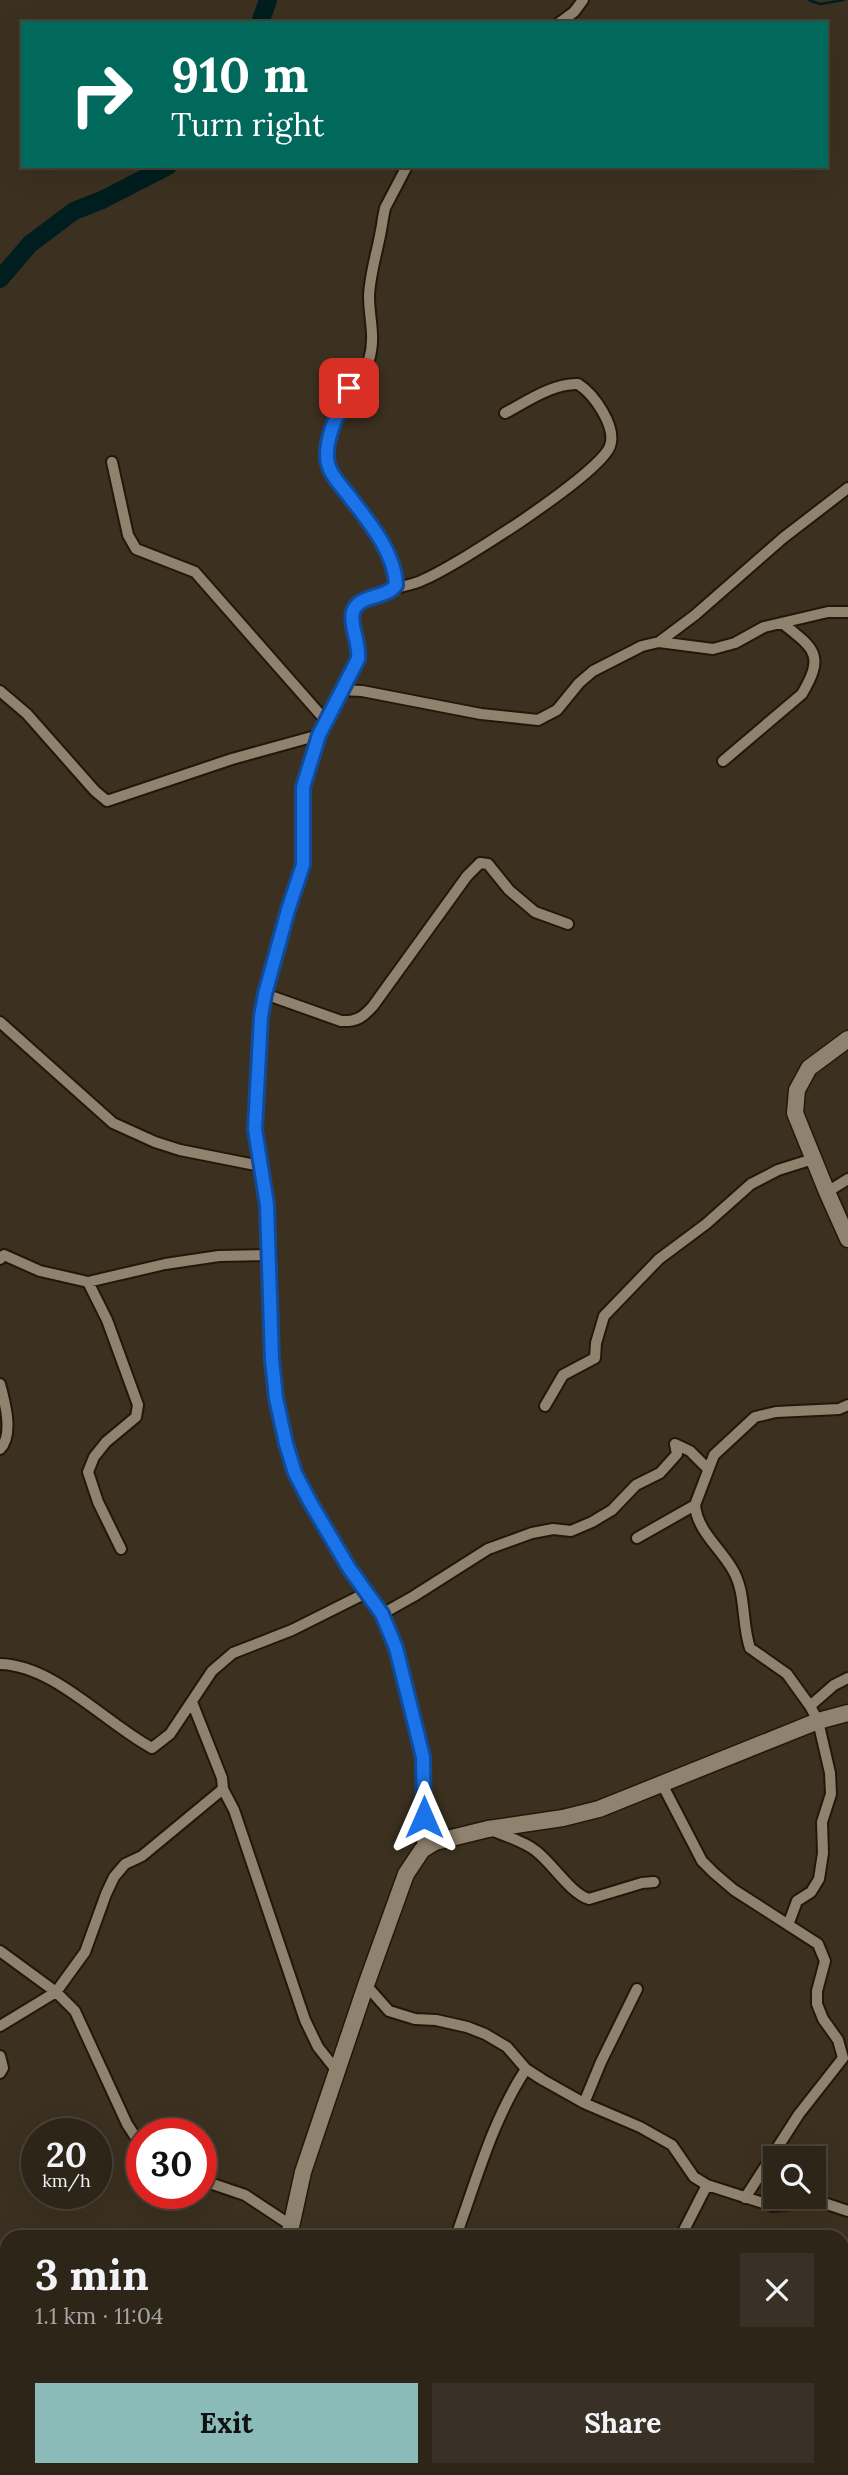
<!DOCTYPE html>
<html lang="en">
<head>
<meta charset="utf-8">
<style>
  body { margin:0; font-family:Lora,serif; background:#393125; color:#f1f3f6; height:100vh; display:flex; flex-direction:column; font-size:26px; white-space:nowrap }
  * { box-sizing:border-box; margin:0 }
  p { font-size:23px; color:#a7a5a2 }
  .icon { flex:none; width:38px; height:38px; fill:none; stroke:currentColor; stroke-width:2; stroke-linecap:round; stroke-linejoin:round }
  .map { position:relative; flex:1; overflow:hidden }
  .sheet { position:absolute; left:0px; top:2230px; width:849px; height:247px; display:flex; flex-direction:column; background:#2d2518; border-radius:21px 21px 0 0; box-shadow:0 7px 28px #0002,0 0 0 2px #484237 }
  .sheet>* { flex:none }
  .guide { position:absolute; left:21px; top:21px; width:807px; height:147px; border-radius:0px; box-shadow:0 7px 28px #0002,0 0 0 2px #484237; background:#00695c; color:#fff; overflow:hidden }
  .buttons { position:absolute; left:763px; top:2146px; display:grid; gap:14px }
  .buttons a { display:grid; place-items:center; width:63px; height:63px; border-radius:0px; background:#2d2518; box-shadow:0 7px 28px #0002,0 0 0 2px #484237; font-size:35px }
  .speed { position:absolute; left:21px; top:2118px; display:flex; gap:14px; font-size:35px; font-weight:700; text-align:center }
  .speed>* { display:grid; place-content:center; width:91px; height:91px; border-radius:50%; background:#2d2518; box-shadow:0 7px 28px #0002,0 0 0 2px #484237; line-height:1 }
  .speed small { font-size:18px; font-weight:400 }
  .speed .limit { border:10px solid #d22; background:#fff; color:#111 }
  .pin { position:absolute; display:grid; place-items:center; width:60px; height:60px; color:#fff; margin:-30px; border-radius:14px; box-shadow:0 4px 10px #0006 }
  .me { position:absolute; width:77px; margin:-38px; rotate:0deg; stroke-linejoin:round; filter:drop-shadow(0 0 5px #0008) }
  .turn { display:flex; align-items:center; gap:24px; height:147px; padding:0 35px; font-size:32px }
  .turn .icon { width:91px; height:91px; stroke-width:2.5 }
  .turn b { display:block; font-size:49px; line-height:60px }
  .round { display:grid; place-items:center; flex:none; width:74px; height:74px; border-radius:0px; background:#393125 }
  .overview { display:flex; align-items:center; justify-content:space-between; height:119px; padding:0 35px }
  h1 { font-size:42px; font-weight:700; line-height:52px }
  .primary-button { display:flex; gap:14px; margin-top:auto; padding:14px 35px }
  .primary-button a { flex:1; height:80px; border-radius:0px; background:#8bbbb9; color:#111; font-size:28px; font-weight:700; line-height:80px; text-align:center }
  .primary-button a+a { background:#393125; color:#f1f3f6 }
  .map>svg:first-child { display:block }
</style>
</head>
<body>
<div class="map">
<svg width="848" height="2475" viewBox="0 0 848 2475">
  <rect width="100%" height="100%" fill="#3c3120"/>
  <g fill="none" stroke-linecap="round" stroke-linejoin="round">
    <path stroke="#001e1f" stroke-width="2.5" d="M809,0L820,4L844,0"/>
    <path stroke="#001e1f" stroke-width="18" d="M260,23L268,0
      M0,279L30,244L74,211L102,200L168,166"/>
    <defs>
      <path id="street" d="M559,23L574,12L583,0
        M407,166L385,208L383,218C380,244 370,270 369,296C369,319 376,337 369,360C365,370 356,375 350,385C340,403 322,446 328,466C332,478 342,487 349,497C369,521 395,552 396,585C390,594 377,595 367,599C337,610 362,636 358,659L319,735L303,787V865L265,994L261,1016L255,1128L267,1205L271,1255L272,1360L276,1398L286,1444L295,1473L310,1502L349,1568L382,1614L396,1648L423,1757L424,1792L422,1850
        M112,462L128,535L136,549L195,572L326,721
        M395,588C405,586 416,584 425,579C458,565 600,474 610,446C617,427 594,394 578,384C553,383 526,402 505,413
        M659,642L695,615L783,538L848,488
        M341,690L362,691L481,714L538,720L557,710L579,683L593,671L642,646L659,642L713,649L735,643L764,627L828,612H848
        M0,691L27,714L95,791L107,801L232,759L319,735
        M723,761L802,694C825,655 815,649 782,623
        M265,994L341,1021C357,1022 363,1017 373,1006L467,876L480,863L488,864L509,890L535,912L568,924
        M0,1022L113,1123L155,1142L180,1150L260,1166
        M827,1192L848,1179
        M0,1259L4,1255L40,1271L88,1282L165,1264L219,1256L271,1255
        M88,1282L107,1320L138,1405L136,1417L106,1442L94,1457L88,1472L98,1502L121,1549
        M0,1384C5,1402 14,1435 0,1449
        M545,1406L563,1375L595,1358L596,1343L604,1316L659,1259L706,1224L751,1184L778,1170L813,1159
        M637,1538L695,1505
        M382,1614L414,1596L488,1549L532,1533L553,1529L571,1531L592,1522L612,1510L636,1485L660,1473L677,1454L675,1444L690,1451L708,1469
        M0,1664C54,1665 105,1723 152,1748L170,1734L212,1671L233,1653L292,1630L366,1593
        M192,1702L222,1778L223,1789L234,1810L305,2020L318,2047L337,2071
        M810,1706L834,1685L848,1678
        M662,1784L702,1861L714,1873L734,1890L818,1944L825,1961L817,1991V2004L823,2019L838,2040L843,2058L799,2114L745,2198
        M491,1830C505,1836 524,1841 536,1851C553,1864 571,1894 589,1899L642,1883L654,1882
        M788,1925L797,1901L811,1892L819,1879L823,1853L822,1822L831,1794L830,1773L818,1721L810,1706L787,1674L750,1648C741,1622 747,1591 731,1567C719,1547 697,1530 695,1505L714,1455L755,1417L776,1412L839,1409L848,1405
        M0,1951L56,1992L75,2011L127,2124L142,2147
        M366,1985L389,2011L415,2019L436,2020L467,2027L485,2034L507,2047L526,2069L543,2080L584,2103L640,2127L672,2145L694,2177L707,2185L773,2206L812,2202L827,2204L848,2211
        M0,2026L56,1992L85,1952L106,1894L114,1877L125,1864L142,1856L223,1789
        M0,2056L3,2068L0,2073
        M584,2103L601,2062L637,1989
        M201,2180L245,2195L292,2226
        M456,2236C477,2179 492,2121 526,2069
        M681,2236L707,2185
        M842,2294L848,2289
        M0,2321L7,2320
        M842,2338L848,2342
        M23,2469L28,2475
        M363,2475L364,2469
        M576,2475L577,2469
        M659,2475L665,2469
        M780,2475V2469"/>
      <path id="secondary" d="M848,1039L809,1068L797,1090L795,1113L827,1192L848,1239
        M289,2236L303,2172L366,1985L406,1874L422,1850L435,1842L488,1829L563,1818L599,1809L818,1721L848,1713
        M139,2475V2469"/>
    </defs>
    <use href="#street" stroke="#231808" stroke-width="14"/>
    <use href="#secondary" stroke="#231808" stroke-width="19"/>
    <use href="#street" stroke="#8f826e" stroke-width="10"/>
    <use href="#secondary" stroke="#8f826e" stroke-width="16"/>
  </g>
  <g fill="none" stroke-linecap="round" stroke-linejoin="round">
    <defs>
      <path id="route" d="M349,388C341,408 327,432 327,454C326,471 339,483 349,496C368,521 395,552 396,585C390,594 377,595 367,599C338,610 361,636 358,659L319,735L303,787V865L288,910L265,994L261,1016L255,1129L267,1205L272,1360L276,1398L286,1444L295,1473L310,1502L349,1568L382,1614L396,1648L423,1757L424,1817"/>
    </defs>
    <use href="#route" stroke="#114b97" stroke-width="18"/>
    <use href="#route" stroke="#1a73e8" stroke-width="12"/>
  </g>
</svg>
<div class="buttons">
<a><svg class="icon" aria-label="search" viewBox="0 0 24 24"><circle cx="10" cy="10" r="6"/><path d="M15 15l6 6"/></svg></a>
</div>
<div class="speed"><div>20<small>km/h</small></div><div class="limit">30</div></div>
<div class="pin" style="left:349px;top:388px;background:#d93025"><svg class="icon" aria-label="arrive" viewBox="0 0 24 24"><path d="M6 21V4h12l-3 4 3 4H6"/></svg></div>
<svg class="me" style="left:424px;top:1817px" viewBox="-20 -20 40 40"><path d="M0-17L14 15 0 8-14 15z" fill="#1a73e8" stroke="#fff" stroke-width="4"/></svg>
<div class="guide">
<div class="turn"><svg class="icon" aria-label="right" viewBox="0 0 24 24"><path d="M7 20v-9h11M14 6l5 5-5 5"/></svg><div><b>910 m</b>Turn right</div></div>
</div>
<section class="sheet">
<div class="overview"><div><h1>3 min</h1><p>1.1 km · 11:04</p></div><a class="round"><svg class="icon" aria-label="close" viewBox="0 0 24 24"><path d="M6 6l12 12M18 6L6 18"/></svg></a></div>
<div class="primary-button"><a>Exit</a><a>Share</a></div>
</section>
</div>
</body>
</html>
